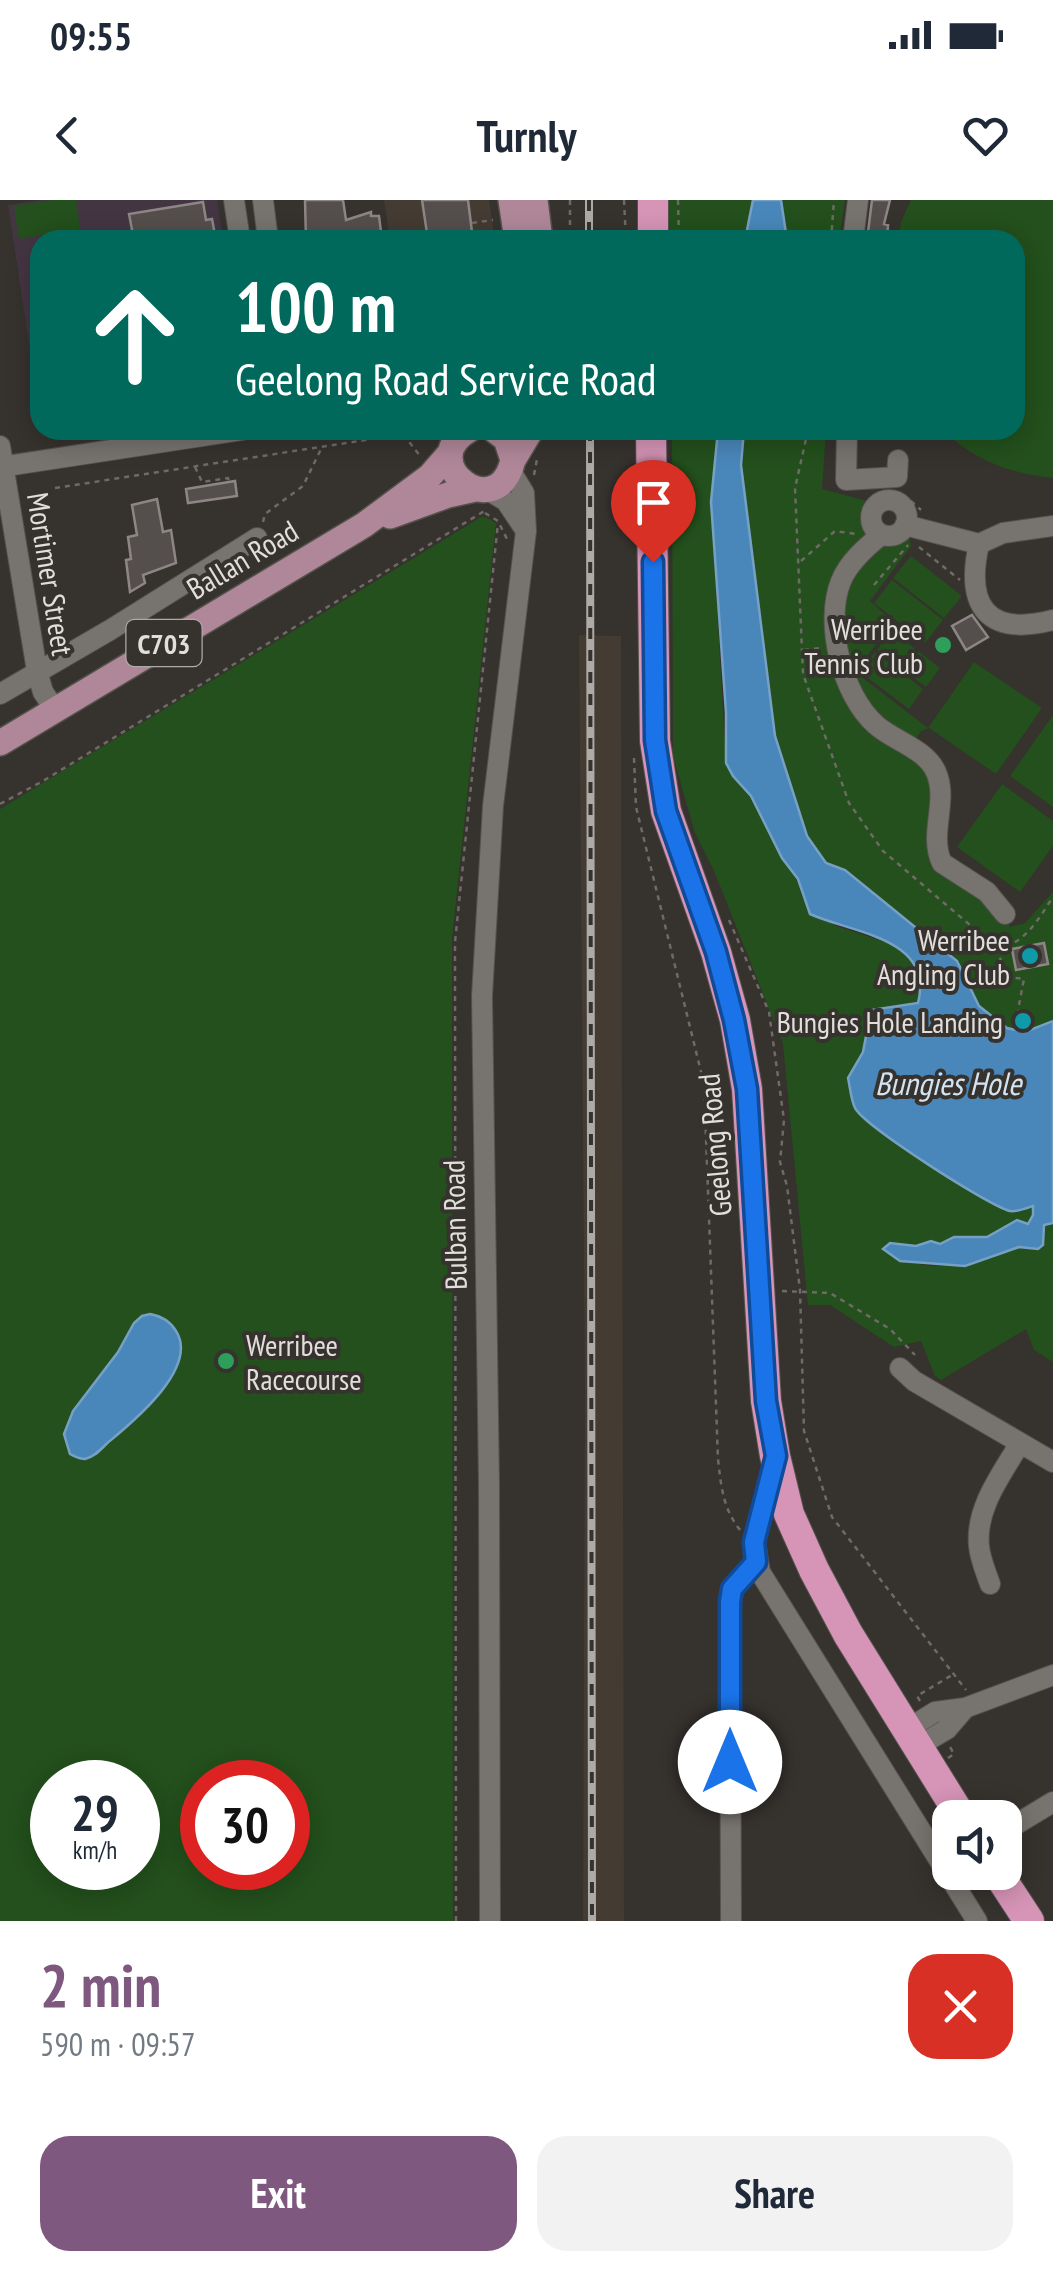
<!DOCTYPE html>
<html lang="en">
<head>
<meta charset="utf-8">
<style>
  body { margin:0; font-family:"PT Sans Narrow",sans-serif; background:#f2f2f3; color:#1f2937; height:100vh; display:flex; flex-direction:column; font-size:38px; white-space:nowrap }
  * { box-sizing:border-box; margin:0 }
  p { font-size:32px; color:#747a83 }
  .icon { flex:none; width:55px; height:55px; fill:none; stroke:currentColor; stroke-width:2; stroke-linecap:round; stroke-linejoin:round }
  .map { position:relative; height:1721px; overflow:hidden }
  .side { display:flex; flex-direction:column; background:#fff; flex:1 }
  .side>* { flex:none }
  .hud { position:absolute; left:30px; top:30px; width:995px; height:210px; border-radius:30px; box-shadow:0 5px 25px #0003; background:#00695c; color:#fff; overflow:hidden }
  .buttons { position:absolute; left:932px; top:1600px; display:grid; gap:20px }
  .buttons a { display:grid; place-items:center; width:90px; height:90px; border-radius:20px; background:#fff; box-shadow:0 5px 25px #0003; font-size:50px }
  .speed { position:absolute; left:30px; top:1560px; display:flex; gap:20px; font-size:50px; font-weight:700; text-align:center }
  .speed>* { display:grid; place-content:center; width:130px; height:130px; border-radius:50%; background:#fff; box-shadow:0 5px 25px #0003; line-height:1 }
  .speed small { font-size:25px; font-weight:400 }
  .speed .limit { border:15px solid #d22; background:#fff; color:#111 }
  .pin { position:absolute; display:grid; place-items:center; width:85px; height:85px; color:#fff; margin:-102px -42px; border-radius:50% 50% 50% 0; rotate:-45deg; box-shadow:0 0 10px #0007 }
  .pin .icon { rotate:45deg }
  .me { position:absolute; width:110px; margin:-55px; rotate:0deg; stroke-linejoin:round; filter:drop-shadow(0 0 8px #0008) }
  .turn { display:flex; align-items:center; gap:35px; height:210px; padding:0 40px; font-size:45px }
  .turn .icon { width:130px; height:130px; stroke-width:2.5 }
  .turn b { display:block; font-size:70px; line-height:85px }
  .round { display:grid; place-items:center; flex:none; width:105px; height:105px; border-radius:30px; background:#f2f2f3 }
  .headline { display:flex; align-items:center; justify-content:space-between; height:170px; padding:0 40px }
  h1 { font-size:60px; font-weight:700; line-height:75px; color:#7e587e }
  .cta { display:flex; gap:20px; margin-top:auto; padding:20px 40px }
  .cta a { flex:1; height:115px; border-radius:30px; background:#7e587e; color:#fff; font-size:40px; font-weight:700; line-height:115px; text-align:center }
  .cta a+a { background:#f2f2f3; color:#1f2937 }
  .status { display:flex; justify-content:space-between; align-items:center; height:70px; padding:0 50px; background:#fff; direction:ltr }
  .status svg { height:28px; fill:currentColor }
  header { display:flex; justify-content:space-between; align-items:center; height:130px; padding:0 40px; background:#fff; font-size:45px; font-weight:700 }
  .map>svg:first-child { display:block }
</style>
</head>
<body>
<div class="status"><b>09:55</b><svg viewBox="0 0 49 12"><path d="M0 12V9h3v3zM5 12V6h3v6zM10 12V3h3v9zM15 12V0h3v12zM26 1h20v11H26zM47 4h2v5h-2z"/></svg></div>
<header><svg class="icon" aria-label="back" viewBox="0 0 24 24"><path d="M15 5l-7 7 7 7"/></svg>Turnly<svg class="icon" aria-label="heart" viewBox="0 0 24 24"><path d="M12 20l-8-8c-3-5 5-10 8-4 3-6 11-1 8 4z"/></svg></header>
<div class="map">
<svg width="1053" height="1721" viewBox="0 0 1053 1721">
  <rect width="100%" height="100%" fill="#36322e"/>
  <path fill="#443b33" d="M384,0H489L495,40H390Z
    M579,435L621,436L624,1721H583L585,1188Z"/>
  <path fill="#443542" d="M41,0H217L223,40H40V215L8,5Z"/>
  <path fill="#23501c" fill-rule="evenodd" d="M53,0H76L80,29L19,39L14,6Z
    M669,0H753L745,40H669Z
    M781,0H845L839,40H787Z
    M911,0H1053V278C1009,273 975,261 943,230H1015V40H898L901,22Z
    M672,230H718L711,302L726,563L733,576L751,595L782,658L798,679L802,697L836,726L901,747L912,761L922,787L919,803L867,821C865,830 867,844 864,852C855,869 842,889 856,909C867,927 989,1006 1010,1011C1018,1012 1026,1008 1033,1005V1015L1028,1024L1017,1020L987,1037H954L940,1044L931,1041L916,1046L891,1043L884,1049C931,1084 996,1057 1044,1036V1024L1053,1023V1162L1034,1150L1026,1129L941,1180L935,1176L921,1141L894,1147L830,1105H808L783,844L714,671L695,633L673,556Z
    M744,230H826L822,289L878,304L871,314L876,331L847,383C865,355 878,345 909,336L911,346L870,401L893,422L855,472L928,528L974,462L1042,508L996,574L929,528L921,531L912,545L943,567L937,653L1005,714L1010,727L1025,723L1053,692V821C1040,830 1025,834 1009,828C970,813 976,781 953,758C921,725 879,701 845,670L826,663L807,636L775,536L741,265Z
    M483,316L496,323L452,739L453,1721H0V609ZM52,1582H138V1668H52ZM202,1582H288V1668H202Z
    M911,356L962,396L944,418L893,378Z
    M892,380L943,420L925,443L874,403Z
    M892,431L940,468L926,487L877,450Z
    M875,452L923,489L909,509L860,472Z
    M1053,515V607L1010,576Z
    M1002,584L1053,621V646L1020,692L957,647Z"/>
  <path fill="#4987ba" stroke="#77a1c4" stroke-width="2.5" d="M753,0H781L787,40H745Z
    M718,230H744L741,265L775,536L807,636L826,663L845,670L957,761L979,806L1007,828L1025,832L1053,821V1023L1044,1025L1043,1045L1038,1049L1019,1047L965,1066L900,1061L883,1049L890,1043L916,1046L931,1041L940,1044L954,1037H987L1017,1020L1028,1024L1033,1015V1006C1027,1008 1017,1012 1010,1011C989,1006 864,926 855,908C851,900 850,887 848,878L863,852L871,810L918,803C935,738 852,733 810,714L798,679L782,658L751,596L733,576L726,563V513L711,302Z
    M150,1114C162,1116 170,1121 176,1131C199,1167 135,1220 111,1240C103,1246 96,1257 85,1259C79,1259 76,1257 70,1254L64,1234L73,1211L118,1152L134,1123L142,1116Z"/>
  <path fill="#544e4d" stroke="#8d8685" stroke-width="2.5" d="M305,0H343L346,20L371,12V16H379L382,40H306Z
    M422,0H468L473,40H428Z
    M872,0H890L884,24L888,25L887,40H867Z
    M203,2L206,20L212,19L216,40H134L129,14Z
    M235,281L237,296L188,303L186,289Z
    M157,299L163,332L171,330L176,363L143,375L145,383L130,392L126,360L131,359L128,337L137,335L132,305Z
    M972,415L988,437L966,450L952,426Z
    M1044,743L1048,764L1016,770L1012,749Z"/>
  <g fill="none" stroke-linecap="round" stroke-linejoin="round">
    <defs>
      <path id="minor" d="M234,0L240,40
        M263,0L268,40
        M853,40L858,0
        M847,230L846,280L897,277L898,260
        M0,246L37,471L43,492L54,508
        M0,267L242,230
        M486,289L506,301L526,331
        M871 318a18 18 0 1 1 36 0a18 18 0 1 1-36 0Z
        M905,325L979,344L1003,333L1053,326
        M881,335C866,347 849,362 841,381C824,423 842,495 876,525C894,541 926,549 936,572C949,601 928,634 942,663L987,692L1005,714
        M979,344C965,406 987,437 1053,420
        M0,494L110,430L257,338
        M900,1168L914,1181L1053,1262
        M774,1263L755,1342L760,1372L977,1721
        M990,1384C986,1372 980,1359 979,1346C975,1308 1002,1274 1020,1243
        M906,1530L935,1512L965,1508L1053,1475
        M917,1547L947,1529L965,1508
        M1005,1631L1053,1602
        M490,1721L489,1284L482,796L493,606L526,331L524,293L510,270
        M731,1721L730,1402L733,1389L756,1362"/>
      <path id="major" d="M511,0L517,40
        M535,0L540,40
        M469,230C413,262 497,328 513,260L506,239L494,230
        M513,260L531,230
        M390,316L448,295L475,289
        M0,543L364,325L430,276L450,253"/>
      <path id="highway" d="M653,40V0
        M651,230L655,541L666,611L716,752L735,820L747,889L766,1201L775,1256L789,1314L814,1370L848,1434L962,1618
        M997,1672L1029,1721"/>
    </defs>
    <use href="#minor" stroke="#55514d" stroke-width="22"/>
    <use href="#major" stroke="#55514d" stroke-width="28"/>
    <use href="#highway" stroke="#55514d" stroke-width="32"/>
    <path stroke="#6e6a67" stroke-width="2.5" stroke-dasharray="5 5" stroke-linecap="butt" d="M570,0V40
      M624,0L626,40
      M678,0L679,40
      M472,23L493,20
      M831,40L834,0
      M808,230L795,288L803,474L849,603L883,651L997,748C1025,745 1039,718 1053,697
      M195,267L202,282L228,278L229,282
      M534,275L537,259
      M55,288L385,237L407,239L420,256
      M911,301L921,310
      M485,313L498,321L508,341
      M263,322L265,314L303,286L321,249
      M919,347L960,380
      M801,361L835,331L856,334
      M874,385L908,345
      M804,450L820,448
      M634,558L636,607L704,884L718,1259C721,1286 723,1310 741,1331
      M0,604L43,581L486,310
      M729,720L769,812L784,920L780,962L787,986L800,1090L804,1231L832,1317L966,1490
      M997,748L1006,777L1024,779L1018,810L1032,819
      M782,1091L830,1093L890,1129L915,1155
      M920,1501L917,1496L952,1475
      M948,1558L954,1554L949,1545
      M972,1672L975,1683
      M456,1721L455,742L498,323"/>
    <use href="#minor" stroke="#77736e" stroke-width="20"/>
    <use href="#major" stroke="#b08799" stroke-width="25"/>
    <use href="#highway" stroke="#d694b6" stroke-width="30"/>
    <defs>
      <path id="rail" d="M589,0V40
        M590,230L592,1721"/>
    </defs>
    <use href="#rail" stroke="#adaaa7" stroke-width="8"/>
    <use href="#rail" stroke="#36322e" stroke-width="4" stroke-dasharray="11" stroke-linecap="butt"/>
  </g>
  <g fill="none" stroke-linecap="round" stroke-linejoin="round">
    <defs>
      <path id="route" d="M653,362L655,540L666,611L716,752L734,820L747,889L766,1201L776,1256L754,1342L756,1362L732,1389L730,1402V1562"/>
    </defs>
    <use href="#route" stroke="#114b97" stroke-width="25"/>
    <use href="#route" stroke="#1a73e8" stroke-width="18"/>
  </g>
  <g fill="#2e9e5b" stroke="#36322e" stroke-width="4">
    <circle cx="943" cy="445" r="10"/>
    <circle cx="226" cy="1161" r="10"/>
  </g>
  <g fill="#0f9aa8" stroke="#36322e" stroke-width="4">
    <circle cx="1030" cy="756" r="10"/>
    <circle cx="1023" cy="821" r="10"/>
  </g>
  <g text-anchor="middle" dominant-baseline="central" stroke-width="8" stroke-linejoin="round" paint-order="stroke">
    <rect fill="#36322e" stroke="#aeaaa8" stroke-width="2.5" x="126.5" y="420" width="75" height="46" rx="8"/>
    <g font-size="28" font-weight="bold" fill="#e1dedc">
      <text x="164" y="443">C703</text>
    </g>
    <g font-size="30" fill="#e1dedc" stroke="#36322e">
      <text transform="translate(242 359) rotate(-31)">Ballan Road</text>
      <text transform="translate(51 374) rotate(81)">Mortimer Street</text>
      <text transform="translate(714 945) rotate(-95)">Geelong Road</text>
      <text transform="translate(454 1025) rotate(-91)">Bulban Road</text>
    </g>
    <g font-size="30" fill="#e1dedc" stroke="#36322e" text-anchor="end">
      <text x="923" y="428">Werribee<tspan x="923" dy="34">Tennis Club</tspan></text>
      <text x="1010" y="739">Werribee<tspan x="1010" dy="34">Angling Club</tspan></text>
      <text x="1003" y="821">Bungies Hole Landing</text>
      <text x="246" y="1144" text-anchor="start">Werribee<tspan x="246" dy="34">Racecourse</tspan></text>
    </g>
    <g font-size="32" font-style="italic" fill="#d3e3f1" stroke="#36322e">
      <text x="948" y="883">Bungies Hole</text>
    </g>
  </g>
</svg>
<div class="buttons">
<a><svg class="icon" aria-label="sound" viewBox="0 0 24 24"><path d="M4 9h4l5-4v14l-5-4H4zM17 9q2 3 0 6"/></svg></a>
</div>
<div class="speed"><div>29<small>km/h</small></div><div class="limit">30</div></div>
<div class="pin" style="left:653px;top:362px;background:#d93025"><svg class="icon" aria-label="arrive" viewBox="0 0 24 24"><path d="M6 21V4h12l-3 4 3 4H6"/></svg></div>
<svg class="me" style="left:730px;top:1562px" viewBox="-20 -20 40 40"><circle r="19" fill="#fff"/><path d="M0-13L10 11 0 6-10 11z" fill="#1a73e8"/></svg>
<div class="hud">
<div class="turn"><svg class="icon" aria-label="ahead" viewBox="0 0 24 24"><path d="M12 20V5M6 11l6-6 6 6"/></svg><div><b>100 m</b>Geelong Road Service Road</div></div>
</div>
</div>
<section class="side">
<div class="headline"><div><h1>2 min</h1><p>590 m · 09:57</p></div><a class="round" style="background:#d93025;color:#fff"><svg class="icon" aria-label="close" viewBox="0 0 24 24"><path d="M6 6l12 12M18 6L6 18"/></svg></a></div>
<div class="cta"><a>Exit</a><a>Share</a></div>
</section>
</body>
</html>
